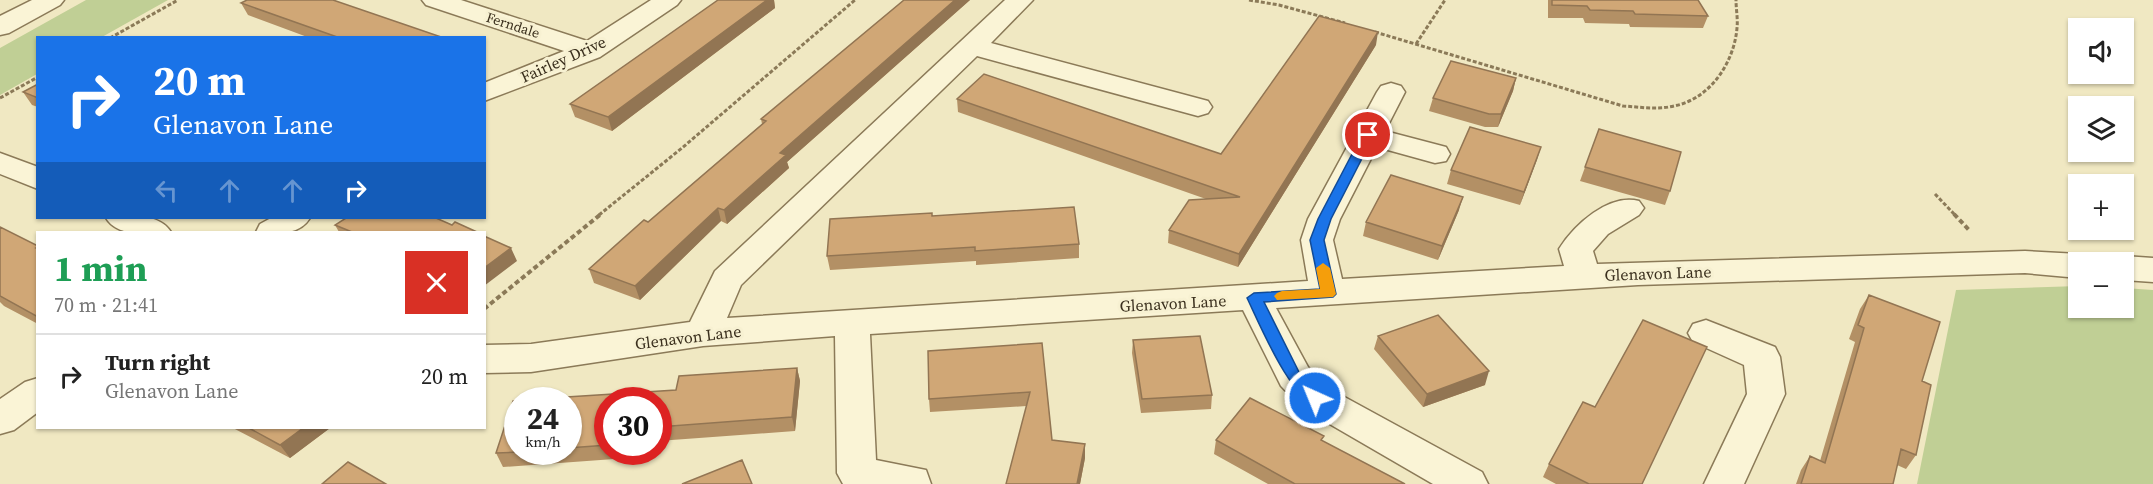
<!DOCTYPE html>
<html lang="en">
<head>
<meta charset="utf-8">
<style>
  body { margin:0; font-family:"Source Serif 4",serif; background:#f6f6f6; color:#222; height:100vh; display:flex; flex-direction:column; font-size:22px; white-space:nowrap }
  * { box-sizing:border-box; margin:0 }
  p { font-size:20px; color:#767676 }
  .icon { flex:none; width:33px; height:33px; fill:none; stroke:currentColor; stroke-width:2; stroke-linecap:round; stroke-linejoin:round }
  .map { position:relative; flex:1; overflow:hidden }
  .sheet { position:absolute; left:36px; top:231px; width:450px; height:198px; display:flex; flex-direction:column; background:#fff; border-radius:0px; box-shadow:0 2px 4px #0004 }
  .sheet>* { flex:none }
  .top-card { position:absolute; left:36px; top:36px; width:450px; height:183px; border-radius:0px; box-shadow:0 2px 4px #0004; background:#1a73e8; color:#fff; overflow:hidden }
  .tools { position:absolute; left:2068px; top:18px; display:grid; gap:12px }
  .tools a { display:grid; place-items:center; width:66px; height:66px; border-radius:0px; background:#fff; box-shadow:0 2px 4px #0004; font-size:30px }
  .speed { position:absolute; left:504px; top:387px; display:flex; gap:12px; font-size:30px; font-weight:700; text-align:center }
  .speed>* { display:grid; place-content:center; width:78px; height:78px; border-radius:50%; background:#fff; box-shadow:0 2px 4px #0004; line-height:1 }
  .speed small { font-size:15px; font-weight:400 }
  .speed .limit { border:9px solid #d22; background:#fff; color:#111 }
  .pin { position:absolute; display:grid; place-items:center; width:51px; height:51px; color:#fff; margin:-26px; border:3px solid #fff; border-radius:50%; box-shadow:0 2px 6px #0007 }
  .me { position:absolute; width:66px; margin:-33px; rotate:316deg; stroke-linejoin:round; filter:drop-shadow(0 0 4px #0008) }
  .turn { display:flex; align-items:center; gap:21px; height:126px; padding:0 18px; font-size:27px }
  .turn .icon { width:78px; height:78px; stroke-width:2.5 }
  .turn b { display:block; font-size:42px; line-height:51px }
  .lanes { display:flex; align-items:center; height:57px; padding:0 18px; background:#0003; justify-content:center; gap:30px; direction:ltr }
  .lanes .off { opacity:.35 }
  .round { display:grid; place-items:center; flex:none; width:63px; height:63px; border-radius:0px; background:#f6f6f6 }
  .headline { display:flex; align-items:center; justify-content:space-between; height:102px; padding:0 18px }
  h1 { font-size:36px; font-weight:700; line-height:45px; color:#1e9e55 }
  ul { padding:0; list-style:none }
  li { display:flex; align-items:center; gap:18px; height:84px; padding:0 18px; border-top:2px solid #e0e0e0 }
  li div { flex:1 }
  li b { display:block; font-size:22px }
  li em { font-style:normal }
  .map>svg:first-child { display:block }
</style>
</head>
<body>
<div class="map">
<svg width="2153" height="484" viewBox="0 0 2153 484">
  <rect width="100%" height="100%" fill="#f0e8c2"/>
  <path fill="#c0cf95" d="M86,0H168L102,37L38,38L37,74L0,95V48Z
    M2079,286V308H2124V288L2153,290V484H1917L1956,290Z"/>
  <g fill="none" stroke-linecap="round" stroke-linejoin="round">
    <defs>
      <path id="street" d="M32,0H64L60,5L9,33L0,35V16Z
        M422,0H461L587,41L651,0H681L677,5L600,57L484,101V83L564,51L426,5Z
        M1005,0H1033L991,43L1208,101L1212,107L1208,113L1198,116L977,56L741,285L727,318L1308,281L1301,240L1308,219L1377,92L1381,86L1391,83L1401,86L1405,92L1385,131L1446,147L1450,154L1446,161L1435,163L1377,147L1340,219L1333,240L1342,279L1564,266L1559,249C1574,225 1609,193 1639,201L1644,208L1639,215L1608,234L1593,251L1597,264L2025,251L2079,254L2091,258L2094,262H2079V278L2025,273L1638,285L1276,308L1308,367L1328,388L1482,472L1488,484H1433L1302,408L1281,386L1243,310L870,334L876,460L926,470L931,484H843L837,473L835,336L703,346L531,372L484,373V345L531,344L690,322L715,271Z
        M0,153L38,167V189L0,174Z
        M106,218C126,216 159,212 171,232C151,234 118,238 106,218Z
        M271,218H310C298,237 277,232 256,232L260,224Z
        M2124,256L2153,258V282L2124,280V262H2110Z
        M1706,320L1775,347L1780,357L1785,394L1744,484H1704L1747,394L1744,365L1693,342L1688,333L1693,324Z
        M38,378V412L14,430L0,434V399L25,382Z"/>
    </defs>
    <use href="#street" stroke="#8b7a58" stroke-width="3"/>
    <path stroke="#8b7a58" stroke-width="3" stroke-dasharray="4 2" stroke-linecap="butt" d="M1249,0L1279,5L1345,23
      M1375,32L1623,106C1640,107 1657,110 1674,106C1710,99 1734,63 1737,28C1738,19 1736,9 1736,0
      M110,38L178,0
      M1416,44L1445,0
      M0,98L38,77
      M1935,194L1955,215
      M599,215L682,148L855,0"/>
    <path stroke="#8b7a58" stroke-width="4" stroke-dasharray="5 3" stroke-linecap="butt" d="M1954,214L1970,231
      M484,309L601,214"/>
    <use href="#street" fill="#faf4d6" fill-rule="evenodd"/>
  </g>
  <path fill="#b39065" d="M718,0H774L775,8L612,131L575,117L570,104Z
    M904,0H970L787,162L789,168L727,224L721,221L640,300L594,283L589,269L648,222L762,124L761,119Z
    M1548,0H1698L1708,16L1703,28L1630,27L1629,24L1585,23L1583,18H1548Z
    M241,3L444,38H310L248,15Z
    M1376,45L1238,267L1168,243L1169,230L1206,199L958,112L957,99L1221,154Z
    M1516,78L1513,91L1498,127H1485L1429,111L1433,98Z
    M38,84V107L32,105L23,92Z
    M1599,129L1670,191L1665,205L1580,181Z
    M1541,147L1520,205L1447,184L1451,170Z
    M1459,210L1438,260L1363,236L1366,222Z
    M933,216L1079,244V258L976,265V261L830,270L827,256Z
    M335,225H452L477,232H339Z
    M0,227L38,246V324L4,306L0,302Z
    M1869,295L1922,381L1916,455L1906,469L1897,465L1893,484H1796L1801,470L1810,456L1820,461L1855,342L1849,339L1860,309Z
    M1378,336L1485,385L1423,407L1374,349Z
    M1133,340L1212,395L1211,409L1141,413L1132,353Z
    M1042,343L1052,440L1085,444V458L1080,484L1026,406L930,412L929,399Z
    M797,368L800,381L795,431L658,441V400H608V452H629L628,458L503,467L496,453L518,452H568V400L676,390Z
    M233,428H330L290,458Z
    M1216,440L1323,441L1405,484H1268L1214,454Z
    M1549,464L1642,484H1556L1543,477Z"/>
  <path fill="#927553" d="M767,0H774L775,8L612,131L608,117Z
    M955,0H970L787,162L789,168L727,224L724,210L780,153Z
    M1378,32L1376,45L1238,267L1239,254Z
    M1516,78L1513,91L1498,127L1501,114Z
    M1541,147L1537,160L1520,205L1524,192Z
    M1463,197L1459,210L1438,260L1442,246Z
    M718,208L721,221L640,300L635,286Z
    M511,248L517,261L484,286V268Z
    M797,368L800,381L795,431L792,417Z
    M1489,371L1485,385L1423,407L1427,394Z
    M303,428H330L290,458L280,445Z
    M1085,444V458L1080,484H1077Z
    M625,452H629L628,458Z"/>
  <path fill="#d0a776" stroke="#927553" stroke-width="1.5" d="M247,0H333L444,38H340L241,3Z
    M718,0H767L608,117L570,104Z
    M904,0H955L780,153L786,155L724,210L718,208L635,286L589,269L644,220L648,222L766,121L761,119Z
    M1552,0H1698L1708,16L1635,14L1633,11L1590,10L1587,6L1552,5Z
    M1319,16L1378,32L1239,254L1169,230L1189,200L1240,197L957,99L984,74L1221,154Z
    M1451,61L1516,78L1501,114H1489L1433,98Z
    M38,84V98L23,92Z
    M1470,127L1541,147L1524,192L1451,170Z
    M1599,129L1681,152L1670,191L1585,167Z
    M1391,175L1463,197L1442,246L1366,222Z
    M1074,207L1079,244L975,251V247L827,256L830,219L932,213V216Z
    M346,218H436L452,225L455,222L477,232H352L335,225Z
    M0,227L38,246V247L36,248L38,249V317L0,296Z
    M484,236L511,248L484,268Z
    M1869,295L1940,322L1922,381L1931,385L1916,455L1901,449L1893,484H1801L1810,456L1825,463L1864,328L1858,325Z
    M1438,315L1489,371L1427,394L1378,336Z
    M1643,320L1707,347L1642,484H1589L1549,464L1583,402L1595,407Z
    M1200,336L1212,395L1142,399L1133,340Z
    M1042,343L1052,440L1085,444L1077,484H1006L1030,392L929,399L928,351Z
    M797,368L792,417L658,427V400H608V445L568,448V400H519L676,390L679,376Z
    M1250,398L1324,436L1321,440L1405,484H1295L1216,440Z
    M513,401H518V452H519L496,453Z
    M249,428H303L280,445Z
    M742,460L752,484H682Z
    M348,462L386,484H322Z"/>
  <path fill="#1a73e8" stroke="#114b97" stroke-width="1.5" d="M1368,132L1374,135L1331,219L1324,240L1336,294L1333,297L1264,302L1299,372L1323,398L1320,402C1295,411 1257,318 1247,298L1254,293L1320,289L1310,240L1318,219L1362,135Z"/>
  <path fill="#f59e0b" d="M1323,263L1330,268L1336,294L1333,297L1277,300L1274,296L1277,293L1282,291L1320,289L1316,268Z"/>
  <g text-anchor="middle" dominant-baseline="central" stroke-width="6" stroke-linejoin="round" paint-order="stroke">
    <g font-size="14" fill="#3a2f1d" stroke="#f7f1d2">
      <text transform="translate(513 25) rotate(18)">Ferndale</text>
    </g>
    <g font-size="16" fill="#3a2f1d" stroke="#f7f1d2">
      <text transform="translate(563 59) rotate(-24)">Fairley Drive</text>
      <text transform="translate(1658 273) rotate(-2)">Glenavon Lane</text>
      <text transform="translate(1173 303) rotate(-3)">Glenavon Lane</text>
      <text transform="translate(688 337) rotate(-7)">Glenavon Lane</text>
    </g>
  </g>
</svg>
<div class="tools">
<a><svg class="icon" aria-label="sound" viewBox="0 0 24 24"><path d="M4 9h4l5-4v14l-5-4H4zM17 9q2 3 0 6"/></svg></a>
<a><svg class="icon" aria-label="layers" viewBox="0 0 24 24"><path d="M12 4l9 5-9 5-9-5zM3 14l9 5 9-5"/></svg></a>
<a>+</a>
<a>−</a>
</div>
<div class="speed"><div>24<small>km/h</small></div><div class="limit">30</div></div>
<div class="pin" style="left:1368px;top:135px;background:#d93025"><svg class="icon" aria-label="arrive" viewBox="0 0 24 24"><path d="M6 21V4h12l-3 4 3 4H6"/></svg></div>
<svg class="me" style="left:1315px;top:398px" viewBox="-20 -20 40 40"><circle r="17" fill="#1a73e8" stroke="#fff" stroke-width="3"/><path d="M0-11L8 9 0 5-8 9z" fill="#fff"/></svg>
<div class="top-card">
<div class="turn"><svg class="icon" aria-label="right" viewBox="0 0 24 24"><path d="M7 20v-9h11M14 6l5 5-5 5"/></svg><div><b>20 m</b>Glenavon Lane</div></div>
<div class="lanes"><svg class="icon off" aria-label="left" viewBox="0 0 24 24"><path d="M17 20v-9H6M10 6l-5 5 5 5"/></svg><svg class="icon off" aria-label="ahead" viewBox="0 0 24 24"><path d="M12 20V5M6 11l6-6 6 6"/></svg><svg class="icon off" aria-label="ahead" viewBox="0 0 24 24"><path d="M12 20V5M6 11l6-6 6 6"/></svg><svg class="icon" aria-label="right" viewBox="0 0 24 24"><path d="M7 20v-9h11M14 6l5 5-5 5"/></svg></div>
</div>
<section class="sheet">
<div class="headline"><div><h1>1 min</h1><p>70 m · 21:41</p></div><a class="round" style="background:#d93025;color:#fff"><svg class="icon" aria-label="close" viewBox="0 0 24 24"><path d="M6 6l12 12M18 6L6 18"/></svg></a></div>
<ul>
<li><svg class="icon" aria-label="right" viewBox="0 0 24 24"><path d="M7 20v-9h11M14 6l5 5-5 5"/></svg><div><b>Turn right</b><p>Glenavon Lane</p></div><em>20 m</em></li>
</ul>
</section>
</div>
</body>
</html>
